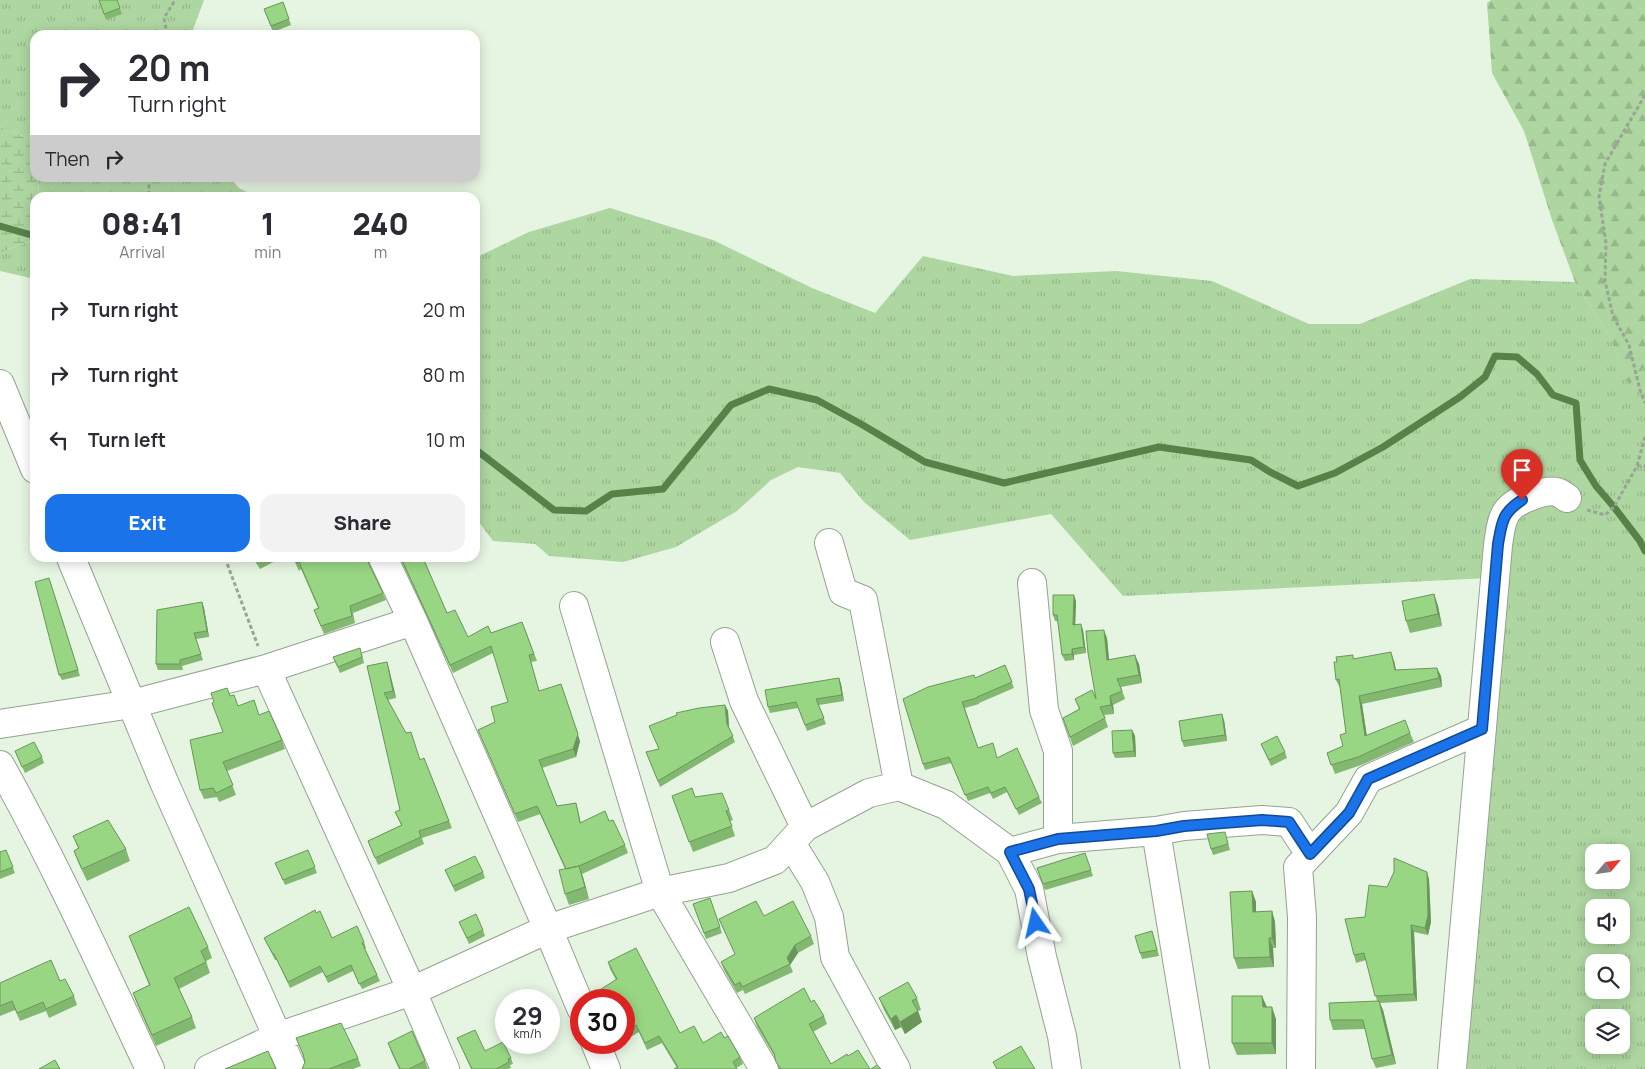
<!DOCTYPE html>
<html lang="en">
<head>
<meta charset="utf-8">
<style>
  body { margin:0; font-family:Manrope,sans-serif; background:#f2f2f3; color:#2b2b33; height:100vh; display:flex; flex-direction:column; font-size:19px; white-space:nowrap }
  * { box-sizing:border-box; margin:0 }
  p { font-size:16px; color:#7c7c81 }
  .icon { flex:none; width:28px; height:28px; fill:none; stroke:currentColor; stroke-width:2; stroke-linecap:round; stroke-linejoin:round }
  .map { position:relative; flex:1; overflow:hidden }
  .sheet { position:absolute; left:30px; top:192px; width:450px; height:370px; display:flex; flex-direction:column; background:#fff; border-radius:15px; box-shadow:0 2px 12px #0003 }
  .sheet>* { flex:none }
  .hud { position:absolute; left:30px; top:30px; width:450px; height:152px; border-radius:15px; box-shadow:0 2px 12px #0003; background:#fff; color:#2b2b33; overflow:hidden }
  .needle { width:32px; rotate:61deg }
  .tools { position:absolute; left:1585px; top:844px; display:grid; gap:10px }
  .tools a { display:grid; place-items:center; width:45px; height:45px; border-radius:10px; background:#fff; box-shadow:0 2px 12px #0003; font-size:25px }
  .speed { position:absolute; left:495px; top:989px; display:flex; gap:10px; font-size:25px; font-weight:700; text-align:center }
  .speed>* { display:grid; place-content:center; width:65px; height:65px; border-radius:50%; background:#fff; box-shadow:0 2px 12px #0003; line-height:1 }
  .speed small { font-size:12px; font-weight:400 }
  .speed .limit { border:8px solid #d22; background:#fff; color:#111 }
  .pin { position:absolute; display:grid; place-items:center; width:42px; height:42px; color:#fff; margin:-51px -21px; border-radius:50% 50% 50% 0; rotate:-45deg; box-shadow:0 0 5px #0007 }
  .pin .icon { rotate:45deg }
  .me { position:absolute; width:55px; margin:-28px; rotate:349deg; stroke-linejoin:round; filter:drop-shadow(0 0 4px #0008) }
  .turn { display:flex; align-items:center; gap:18px; height:105px; padding:0 15px; font-size:22px }
  .turn .icon { width:65px; height:65px; stroke-width:2.5 }
  .turn b { display:block; font-size:35px; line-height:42px }
  .then { display:flex; align-items:center; height:48px; padding:0 15px; background:#0003; gap:10px; font-size:19px }
  .eta { display:flex; justify-content:space-evenly; align-items:center; height:85px; text-align:center }
  .eta b { font-size:30px; font-weight:800; line-height:35px }
  .button { display:flex; gap:10px; margin-top:auto; padding:10px 15px }
  .button a { flex:1; height:58px; border-radius:15px; background:#1a73e8; color:#fff; font-size:20px; font-weight:800; line-height:58px; text-align:center }
  .button a+a { background:#f2f2f3; color:#2b2b33 }
  ul { padding:0; list-style:none }
  li { display:flex; align-items:center; gap:15px; height:65px; padding:0 15px }
  li div { flex:1 }
  li b { display:block; font-size:19px }
  li em { font-style:normal }
  .map>svg:first-child { display:block }
</style>
</head>
<body>
<div class="map">
<svg width="1645" height="1069" viewBox="0 0 1645 1069">
  <defs>
    <pattern id="grass-tufts" width="24" height="20" patternUnits="userSpaceOnUse" patternTransform="scale(1.25)"><rect width="24" height="20" fill="#aed6a1"/><path d="M3 7l-1-3M5 7V3M7 7l1-3M15 17l-1-3M17 17v-4M19 17l1-3" fill="none" stroke="#95b78a"/></pattern>
    <pattern id="forest-firs" width="22" height="20" patternUnits="userSpaceOnUse" patternTransform="scale(1.25)"><rect width="22" height="20" fill="#aed6a1"/><path d="M5 1l3.5 6h-7zM16 11l3.5 6h-7z" fill="#95b78a"/></pattern>
    <pattern id="wetland-marsh" width="20" height="14" patternUnits="userSpaceOnUse" patternTransform="scale(1.25)"><rect width="20" height="14" fill="#aed6a1"/><path d="M1 5h8M5 5V1M11 12h8M15 12V8" fill="none" stroke="#95b78a"/></pattern>
  </defs>
  <rect width="100%" height="100%" fill="#e6f5e2"/>
  <path fill="url(#grass-tufts)" fill-rule="evenodd" d="M0,0H204L191,35H35V141L0,127Z
    M38,178H230L239,188L257,197H39Z
    M610,208L713,240L812,288L875,313L923,256L1013,276L1116,271L1212,281L1309,324H1360L1470,279L1575,282L1609,335L1629,384L1645,367V1069H1467L1489,578L1123,596L1051,514L910,540L864,502L840,473L798,467L771,480L737,511L676,547L623,562L549,556L535,544L493,541L475,517V258L529,232ZM1594,852H1621V880H1594ZM1594,908H1621V935H1594ZM1594,962H1621V990H1594ZM1594,1018H1621V1045H1594Z
    M35,239V279L0,271V253Z"/>
  <path fill="url(#forest-firs)" d="M1491,0H1645V367L1629,385L1609,335L1575,282L1552,220L1524,131L1492,73L1487,3Z"/>
  <path fill="url(#wetland-marsh)" d="M0,127L35,141V178H38L39,197L35,198V239L0,253Z"/>
  <g fill="none" stroke-linecap="round" stroke-linejoin="round">
    <path stroke="#568248" stroke-width="7" d="M0,226L35,236
      M475,449L554,510L586,511L612,494L663,489L731,405L769,389L817,400L861,424L925,462L1004,483L1159,447L1251,460L1270,472L1298,486L1335,473L1383,447L1460,397L1485,377L1495,356L1517,357L1537,374L1553,395L1576,403L1580,460L1596,486L1614,507L1640,541L1645,551"/>
    <defs>
      <path id="minor" d="M0,384L35,469
        M829,543L843,592L863,600L899,786
        M71,558L164,782L292,1069
        M383,558L413,621
        M1032,583L1044,710L1058,751V839
        M574,606L660,892L764,1069
        M725,642L744,701L805,827
        M266,669L412,991L445,1069
        M0,724L132,704L266,669L413,621L548,929L581,1008
        M0,765C55,863 102,967 150,1069
        M1156,831L1195,1069
        M791,843L815,882L829,917L835,957L896,1069
        M1010,852L1029,889L1042,957L1062,1036L1067,1069
        M595,1042L606,1069
        M209,1069L277,1037L412,991L548,929L660,892L729,878L775,860L805,827L869,793L899,786L946,805L1010,852L1058,839L1156,831L1184,826L1262,820L1289,822L1310,854
        M1301,1069L1302,917L1298,867L1349,813L1368,779L1482,729
        M1452,1069L1498,545C1500,533 1501,516 1510,508C1519,499 1545,489 1557,492C1560,493 1564,496 1567,498"/>
    </defs>
    <use href="#minor" stroke="#95a291" stroke-width="30"/>
    <path stroke="#99a496" stroke-width="3" stroke-dasharray="4 2.5" stroke-linecap="butt" d="M167,35L164,18L175,0
      M1645,95L1605,164L1599,197L1606,243L1605,281L1613,316L1629,345L1640,390L1645,403
      M149,178V198
      M1637,466H1645
      M1587,510L1605,515L1614,507L1637,466L1645,437
      M225,558L258,646"/>
    <use href="#minor" stroke="#fff" stroke-width="28"/>
  </g>
  <path fill="#83b871" d="M99,0H117L122,14L106,20Z
    M283,2L291,25L273,32L264,9Z
    M253,558H281L260,569Z
    M293,558H368L369,563L383,593L386,600L353,613L355,623L324,634L314,610L318,608L301,569L299,571Z
    M400,558H423L447,613L468,637L491,633L522,622L537,661L531,662L539,691L580,741L576,757L542,768L557,806L576,803L578,810L581,823L609,821L625,845L628,853L582,874L589,899L569,905L565,894V869L540,814L518,822L481,737L478,730L495,722L508,702L493,653L453,673Z
    M51,584L80,676L62,680L59,675Z
    M1434,594L1438,606L1442,626L1410,633L1406,621Z
    M1076,601L1075,624L1083,630L1086,653L1074,655V660L1065,661L1062,655L1058,621H1055L1053,615Z
    M202,602L204,608L209,637L196,639L203,660L182,666L183,670H158L156,664Z
    M1107,638L1109,660L1139,664L1142,683L1121,687L1125,699L1113,705L1114,714L1104,715L1108,727L1073,746L1063,718L1079,709L1075,699H1096Z
    M362,654L364,663L340,673L333,657Z
    M1354,659L1394,661L1396,670L1441,676L1442,687L1362,704L1367,736L1410,733L1414,742L1361,765L1335,774L1327,753L1343,746L1346,733L1340,688L1336,680Z
    M387,662L389,669L396,698L388,700L420,760L424,758L452,828L422,838L424,844L378,865L368,841L401,825L395,812L400,810L367,666Z
    M1005,665L1014,688L979,703V704L965,708L978,748L998,758L1039,797L1042,803L1019,815L1007,792L993,799L990,793L968,801L951,763L925,770L923,764L975,678Z
    M839,678L841,684L844,701L819,705L826,724L807,731L798,708L770,713L768,707Z
    M230,696L238,706L259,715L282,740L285,749L227,771L236,795L219,802L217,797L204,799L200,790L223,733Z
    M725,705L728,711L729,727L735,742L660,787L646,752L658,749Z
    M1224,720L1227,741L1184,747L1182,741Z
    M1132,730L1135,736L1136,757L1115,758L1113,753Z
    M1261,744L1285,752L1287,758L1271,766Z
    M15,751L42,757L44,763L25,773Z
    M672,796L695,797L729,810L733,820L730,821L735,836L693,852Z
    M1225,832L1230,850L1213,855L1211,849Z
    M73,836L126,849L130,861L87,881L78,862L74,851L78,848Z
    M6,850L15,873L0,879V852Z
    M308,850L317,873L285,885L278,869Z
    M1085,853L1093,876L1045,890L1037,868Z
    M445,870L483,872L485,878L455,892Z
    M1429,879L1431,922L1428,935L1414,932L1417,1001L1380,1003L1383,1010L1396,1064L1376,1068L1372,1059L1365,1029L1333,1030L1330,1020L1377,1001L1366,960L1356,963L1354,955L1365,917L1387,887Z
    M1252,891L1256,902V912L1272,911L1275,922L1276,948H1273L1274,967L1238,969L1234,958Z
    M710,898L722,933L706,939L693,904Z
    M764,916L811,936L814,944L798,953L790,965L793,972L745,994L743,990L737,993L724,970L721,962L735,954L719,919Z
    M459,922L483,930L485,936L469,944Z
    M129,936L208,947L212,958L206,961L210,973L179,989L192,1017L196,1028L156,1046L137,1004L133,993L149,985Z
    M1154,937L1159,956L1142,959L1140,953Z
    M264,938H332L364,942L366,948L365,949L380,981L362,989L353,971L328,983L323,972L290,988L277,960H275Z
    M608,962L680,1033L703,1043L724,1038L740,1057L743,1064L736,1068H677L662,1043L647,1050L639,1032L624,1041V1000H602L598,991L616,980L610,969Z
    M60,981L74,996L77,1005L49,1018L46,1011L20,1021L15,1010L0,1016V983Z
    M1262,996L1267,1007L1276,1019V1054L1237,1055L1232,1043Z
    M879,998H917L921,1010L918,1011L922,1022L905,1034L901,1027L895,1030L884,1010Z
    M811,1002L824,1016L827,1024L813,1032L831,1064L848,1056L870,1069H779L775,1057L757,1027L754,1018Z
    M296,1038L358,1058L361,1066L353,1069H302L305,1062L304,1057Z
    M457,1038L485,1051L511,1058L513,1064L510,1065L511,1068L508,1069H471Z
    M388,1043L425,1061L428,1069H399L392,1054Z"/>
  <path fill="#6a965c" d="M1434,594L1438,606L1442,626L1438,614Z
    M1074,595L1076,601L1075,631L1073,625Z
    M202,602L204,608L209,637L207,631Z
    M1081,624L1083,630L1086,653L1084,647Z
    M1104,630L1107,638L1110,669L1107,660Z
    M1072,649L1074,655V660L1072,654Z
    M1391,652L1394,661L1398,679L1395,670Z
    M1135,655L1139,664L1142,683L1139,675Z
    M387,662L389,669L396,698L393,691Z
    M1437,668L1441,676L1442,687L1439,678Z
    M839,678L841,684L844,701L842,695Z
    M561,684L580,741L576,757L573,749Z
    M1110,696L1113,705L1114,714L1111,705Z
    M1359,696L1362,704L1368,745L1365,736Z
    M725,705L728,711L729,730L727,724Z
    M1222,714L1224,720L1227,741L1225,735Z
    M1132,730L1135,736L1136,757L1134,751Z
    M579,866L583,877L589,899L585,887Z
    M1427,872L1429,879L1431,922L1428,935L1425,928Z
    M1252,891L1256,902V923L1253,912Z
    M1272,911L1275,922L1276,948L1272,938Z
    M1411,925L1414,932L1417,1001L1414,994Z
    M1269,938L1273,948L1274,967L1270,957Z
    M795,945L798,953L790,965L787,958Z
    M1262,996L1267,1008L1263,1007Z
    M1379,1001L1383,1010L1396,1064L1392,1055Z
    M1272,1007L1276,1019V1054L1272,1043Z
    M918,1011L922,1022L905,1034L900,1022Z
    M896,1015L901,1027L895,1030L891,1019Z"/>
  <path fill="#98d683" stroke="#6a965c" d="M99,0H117L120,8L104,14Z
    M283,2L289,19L271,26L264,9Z
    M255,558H264L257,561Z
    M294,558H366L383,593L350,606L352,616L321,626L314,610L319,608L299,562L297,563Z
    M401,558H423L447,613L455,610L468,637L488,626L491,633L522,622L534,654L529,655L539,691L561,684L578,734L573,749L539,760L557,806L576,803L580,823L605,811L609,821L613,820L625,845L579,866L566,869L537,806L515,814L478,730L495,722L491,707L508,702L491,646L450,665Z
    M49,578L78,670L59,675L35,582Z
    M1434,594L1438,614L1406,621L1402,601Z
    M1053,595H1074L1073,625L1081,624L1084,647L1072,649V654L1062,655L1057,615H1053Z
    M202,602L207,631L194,633L201,654L180,660V664H156L157,610Z
    M1104,630L1107,660L1135,655L1139,675L1117,679L1122,691L1110,696L1111,705L1100,707L1105,718L1070,737L1063,718L1080,709L1075,699L1092,690L1096,699L1088,653L1086,631Z
    M360,648L362,657L338,667L333,657Z
    M1391,652L1395,670L1437,668L1439,678L1359,696L1365,736L1405,720L1410,733L1358,757L1331,765L1327,753L1343,746L1340,735L1346,733L1339,679L1336,680L1334,662H1337L1336,657L1353,655V659Z
    M387,662L393,691L384,693L406,733L411,732L420,760L424,758L449,821L419,831L421,837L375,858L368,841L402,825L395,812L400,810L367,666Z
    M1005,665L1012,682L977,697V698L962,702L978,748L993,743L997,758L1017,748L1039,797L1016,809L1005,787L991,793L988,787L965,795L949,757L923,764L903,699L928,687L974,675L975,678Z
    M839,678L842,695L816,699L824,718L805,725L796,702L768,707L765,690Z
    M227,688L230,696L234,695L238,706L254,700L259,715L269,711L282,740L223,762L233,785L216,793L213,788L200,790L190,740L223,732L212,703L214,702L211,693Z
    M725,705L727,724L733,736L658,781L646,752L659,749L649,726L677,715L676,713L699,708Z
    M1222,714L1225,735L1182,741L1179,721Z
    M1132,730L1134,751L1113,753L1112,731Z
    M1277,736L1285,752L1269,760L1261,744Z
    M34,742L42,757L22,767L15,751Z
    M692,788L695,797L722,793L729,810L726,811L732,826L689,842L672,796Z
    M108,820L126,849L82,869L74,851L79,848L73,836Z
    M1225,832L1228,844L1211,849L1207,834Z
    M6,850L13,867L0,872V852Z
    M308,850L315,867L283,880L275,863Z
    M1085,853L1091,870L1043,884L1037,868Z
    M475,856L483,872L453,886L445,870Z
    M1394,858L1427,872L1428,915L1425,928L1411,925L1414,994L1375,996L1364,953L1354,955L1345,919L1365,917L1369,885L1387,887L1394,872Z
    M579,866L585,887L565,894L559,870Z
    M1252,891L1253,912L1272,911V938H1269L1270,957L1234,958L1230,892Z
    M710,898L720,927L704,933L693,904Z
    M756,901L764,916L793,901L811,936L795,945L787,958L790,964L742,987L740,982L735,985L721,962L735,954L719,919Z
    M189,907L208,947L201,951L206,962L174,978L192,1017L152,1035L133,993L150,985L129,936Z
    M315,910L316,913L320,911L332,938L357,926L364,942L362,943L377,975L359,984L351,965L326,977L320,966L288,982L274,954H273L264,938Z
    M476,914L483,930L467,938L459,922Z
    M1152,931L1157,950L1140,953L1135,936Z
    M636,948L680,1033L694,1026L703,1043L721,1032L724,1038L728,1036L740,1057L733,1062L737,1069H674L678,1067L659,1036L645,1043L636,1025L624,1032V1000H604L598,991L617,979L608,962Z
    M51,960L60,981L65,979L74,996L46,1009L43,1002L17,1013L12,1001L0,1006V983Z
    M908,982L917,998L912,1001L918,1011L900,1022L896,1015L891,1019L879,998Z
    M804,988L811,1002L814,1000L824,1016L809,1024L831,1064L847,1054L848,1056L858,1050L870,1069H781L776,1062L774,1053L754,1018Z
    M1232,996H1262L1263,1007H1272V1043H1232Z
    M1379,1001L1392,1055L1372,1059L1363,1020H1330L1329,1003Z
    M341,1023L358,1058L329,1069H302L305,1062L303,1054L296,1038Z
    M475,1030L485,1051L503,1042L511,1058L508,1059L509,1062L496,1069H472L457,1038Z
    M412,1031L425,1061L409,1069H400L388,1043Z
    M1021,1046L1035,1069H997L993,1062Z
    M268,1051L276,1069H225Z
    M55,1060L60,1069H39Z
    M877,1065L881,1069H871Z"/>
  <g fill="none" stroke-linecap="round" stroke-linejoin="round">
    <defs>
      <path id="route" d="M1036,923L1029,889L1010,852L1058,839L1156,831L1184,826L1262,820L1289,822L1310,854L1349,813L1368,779L1482,729L1498,544C1502,522 1502,513 1522,500"/>
    </defs>
    <use href="#route" stroke="#114b97" stroke-width="12"/>
    <use href="#route" stroke="#1a73e8" stroke-width="9"/>
  </g>
</svg>
<div class="tools">
<a><svg class="needle" viewBox="-14 -14 28 28"><path d="M0-13l5 13h-10z" fill="#e53935"/><path d="M0 13l5-13h-10z" fill="#7c7c81"/></svg></a>
<a><svg class="icon" aria-label="sound" viewBox="0 0 24 24"><path d="M4 9h4l5-4v14l-5-4H4zM17 9q2 3 0 6"/></svg></a>
<a><svg class="icon" aria-label="search" viewBox="0 0 24 24"><circle cx="10" cy="10" r="6"/><path d="M15 15l6 6"/></svg></a>
<a><svg class="icon" aria-label="layers" viewBox="0 0 24 24"><path d="M12 4l9 5-9 5-9-5zM3 14l9 5 9-5"/></svg></a>
</div>
<div class="speed"><div>29<small>km/h</small></div><div class="limit">30</div></div>
<div class="pin" style="left:1522px;top:500px;background:#d93025"><svg class="icon" aria-label="arrive" viewBox="0 0 24 24"><path d="M6 21V4h12l-3 4 3 4H6"/></svg></div>
<svg class="me" style="left:1036px;top:923px" viewBox="-20 -20 40 40"><path d="M0-17L14 15 0 8-14 15z" fill="#1a73e8" stroke="#fff" stroke-width="4"/></svg>
<div class="hud">
<div class="turn"><svg class="icon" aria-label="right" viewBox="0 0 24 24"><path d="M7 20v-9h11M14 6l5 5-5 5"/></svg><div><b>20 m</b>Turn right</div></div>
<div class="then">Then<svg class="icon" aria-label="right" viewBox="0 0 24 24"><path d="M7 20v-9h11M14 6l5 5-5 5"/></svg></div>
</div>
<section class="sheet">
<div class="eta">
<div><b>08:41</b><p>Arrival</p></div>
<div><b>1</b><p>min</p></div>
<div><b>240</b><p>m</p></div>
</div>
<ul>
<li><svg class="icon" aria-label="right" viewBox="0 0 24 24"><path d="M7 20v-9h11M14 6l5 5-5 5"/></svg><div><b>Turn right</b></div><em>20 m</em></li>
<li><svg class="icon" aria-label="right" viewBox="0 0 24 24"><path d="M7 20v-9h11M14 6l5 5-5 5"/></svg><div><b>Turn right</b></div><em>80 m</em></li>
<li><svg class="icon" aria-label="left" viewBox="0 0 24 24"><path d="M17 20v-9H6M10 6l-5 5 5 5"/></svg><div><b>Turn left</b></div><em>10 m</em></li>
</ul>
<div class="button"><a>Exit</a><a>Share</a></div>
</section>
</div>
</body>
</html>
